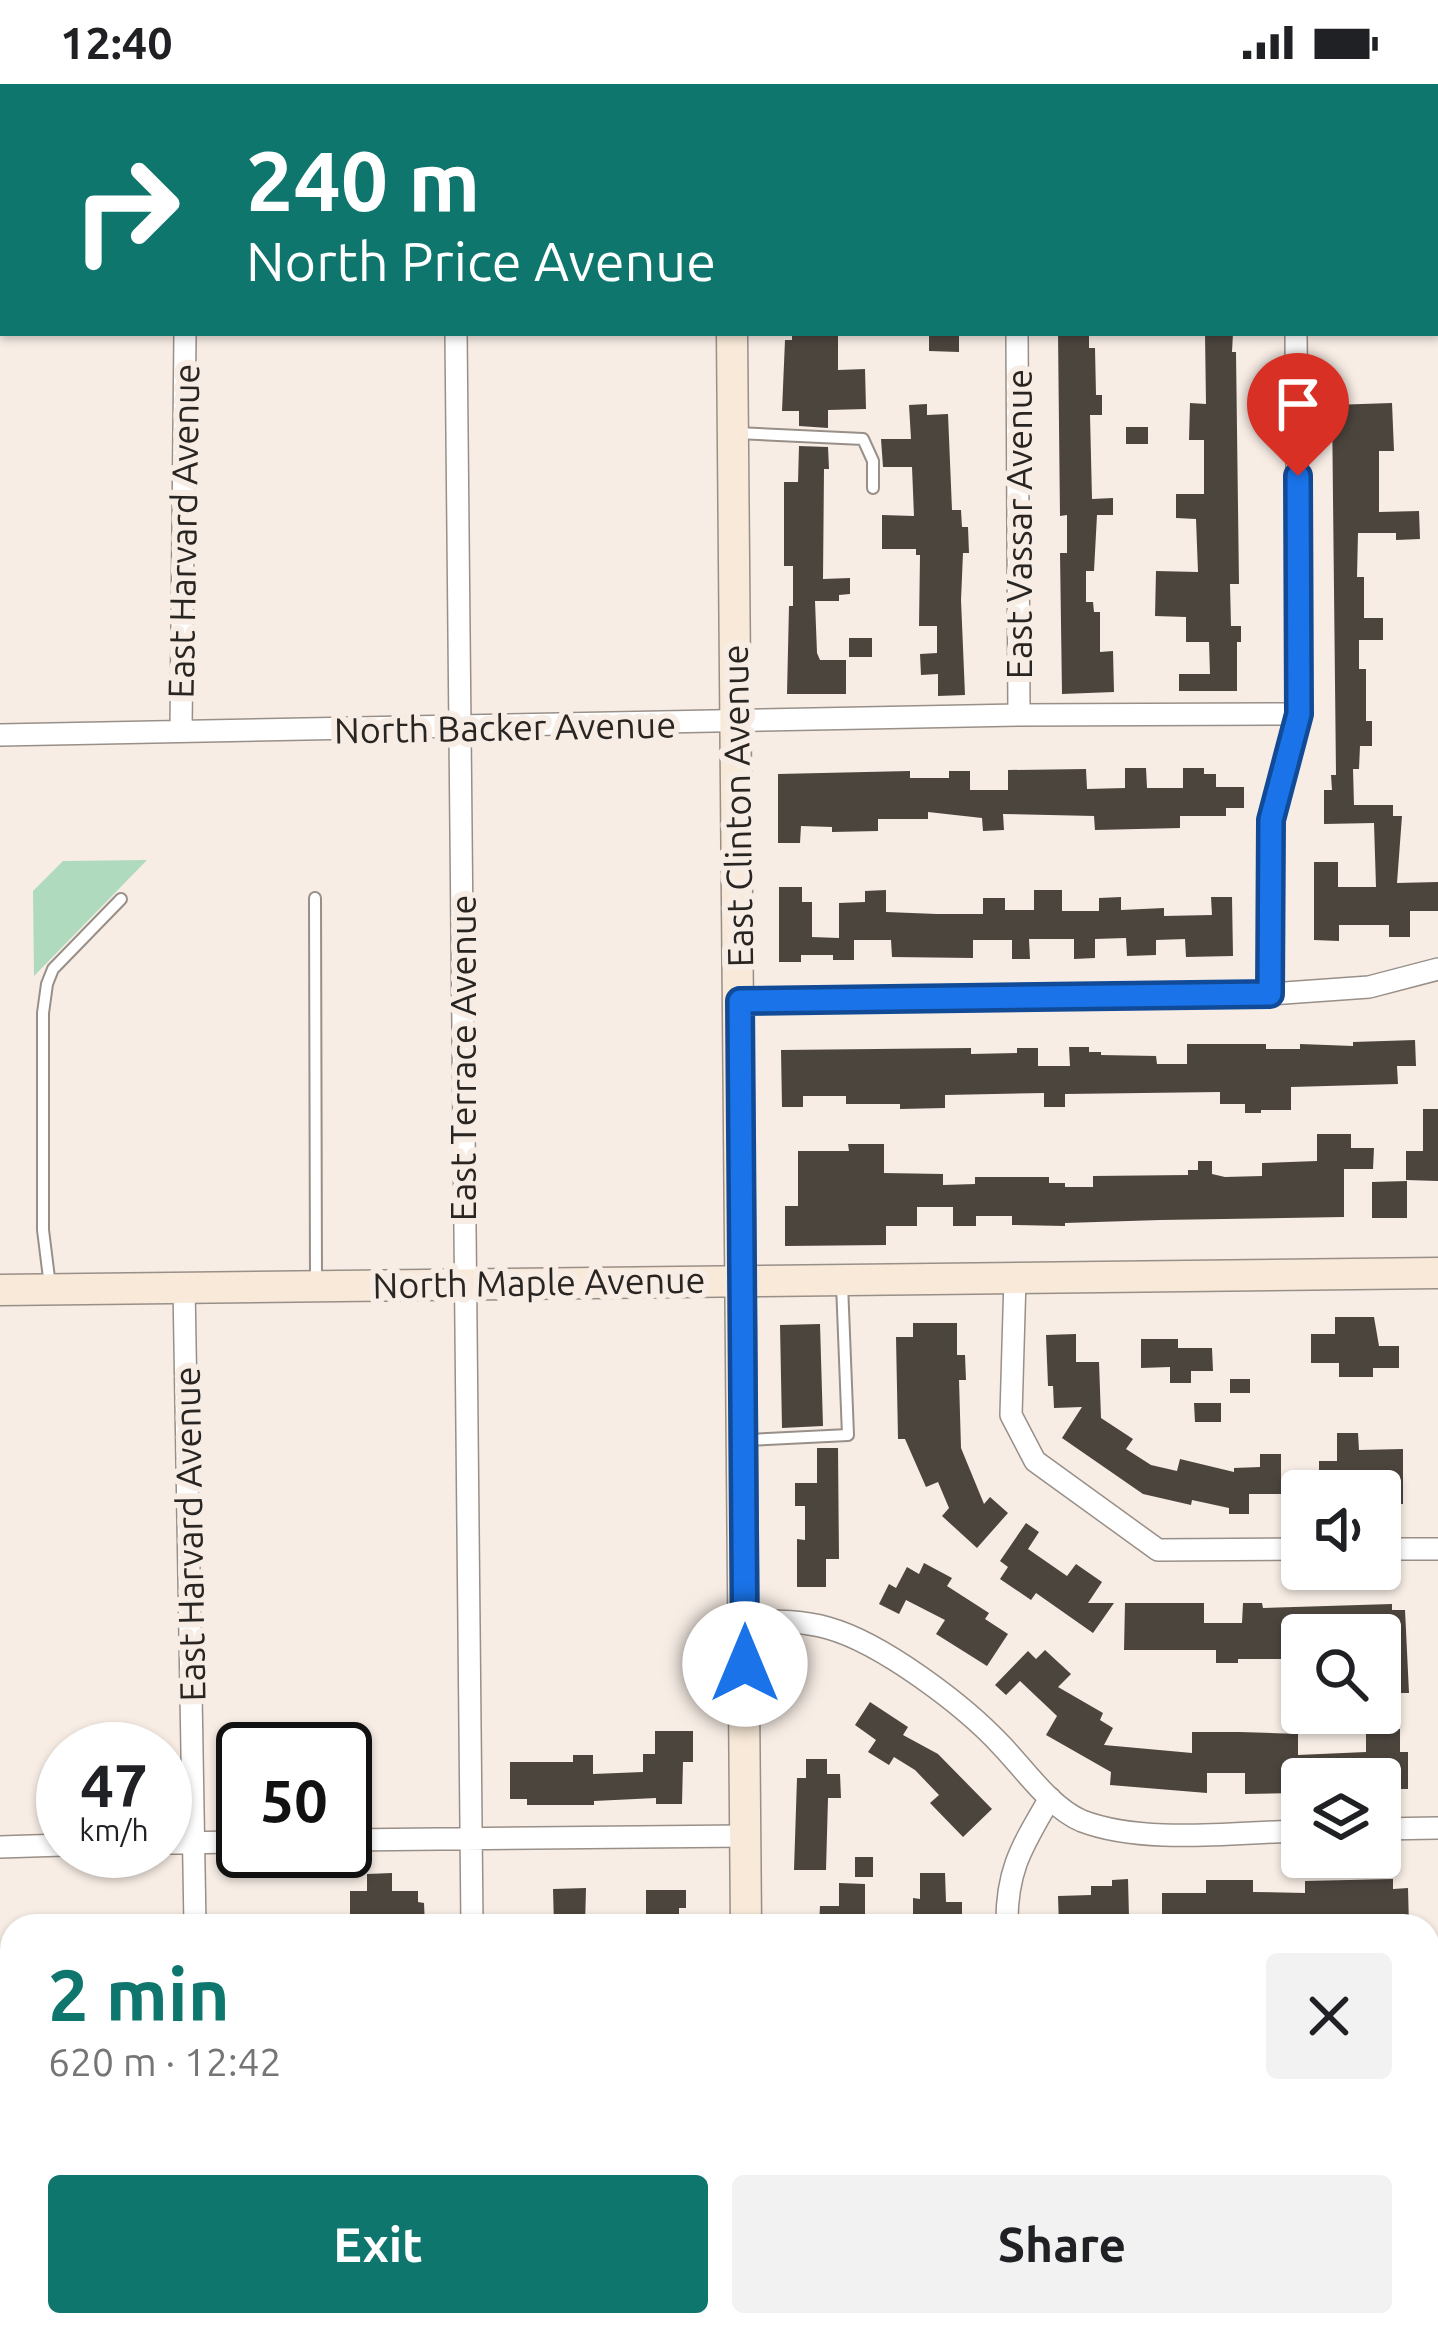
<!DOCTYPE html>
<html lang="en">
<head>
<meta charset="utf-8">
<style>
  body { margin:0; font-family:Ubuntu,sans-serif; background:#f2f2f2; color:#202124; height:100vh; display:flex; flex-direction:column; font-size:45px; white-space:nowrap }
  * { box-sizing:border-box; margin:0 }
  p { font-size:39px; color:#757577 }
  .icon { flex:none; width:66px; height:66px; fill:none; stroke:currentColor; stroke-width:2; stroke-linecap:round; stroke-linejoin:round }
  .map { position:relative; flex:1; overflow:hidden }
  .details { position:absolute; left:0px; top:1830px; width:1440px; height:423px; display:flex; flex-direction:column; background:#fff; border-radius:36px 36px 0 0; box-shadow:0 3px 9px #0004 }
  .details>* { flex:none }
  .guide { position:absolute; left:0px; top:0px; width:1440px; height:252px; box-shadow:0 3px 9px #0004; background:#0f766e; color:#fff; overflow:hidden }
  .tools { position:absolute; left:1281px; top:1386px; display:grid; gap:24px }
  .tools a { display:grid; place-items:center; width:120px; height:120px; border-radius:12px; background:#fff; box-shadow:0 3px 9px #0004; font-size:60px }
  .speed { position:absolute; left:36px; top:1638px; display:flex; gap:24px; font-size:60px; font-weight:700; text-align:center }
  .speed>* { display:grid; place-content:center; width:156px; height:156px; border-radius:50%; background:#fff; box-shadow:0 3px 9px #0004; line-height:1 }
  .speed small { font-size:30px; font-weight:400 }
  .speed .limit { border:6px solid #111; border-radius:18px; background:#fff; color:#111 }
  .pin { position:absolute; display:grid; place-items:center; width:102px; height:102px; color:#fff; margin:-123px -51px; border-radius:50% 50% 50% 0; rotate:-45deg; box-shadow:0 0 12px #0007 }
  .pin .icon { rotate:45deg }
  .me { position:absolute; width:132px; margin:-66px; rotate:0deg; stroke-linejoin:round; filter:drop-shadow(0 0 9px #0008) }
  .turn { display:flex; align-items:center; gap:42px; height:252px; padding:0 48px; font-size:54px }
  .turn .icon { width:156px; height:156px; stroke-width:2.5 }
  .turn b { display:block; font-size:84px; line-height:102px }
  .round { display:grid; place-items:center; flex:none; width:126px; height:126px; border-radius:12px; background:#f2f2f2 }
  .summary { display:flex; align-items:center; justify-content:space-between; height:204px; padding:0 48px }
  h1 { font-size:72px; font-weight:600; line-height:90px; color:#0f766e }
  .primary-button { display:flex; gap:24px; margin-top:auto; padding:24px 48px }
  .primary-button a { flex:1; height:138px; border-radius:12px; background:#0f766e; color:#fff; font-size:48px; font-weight:600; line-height:138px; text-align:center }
  .primary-button a+a { background:#f2f2f2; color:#202124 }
  .status { display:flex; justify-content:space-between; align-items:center; height:84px; padding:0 60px; background:#fff; direction:ltr }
  .status svg { height:33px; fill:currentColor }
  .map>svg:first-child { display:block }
</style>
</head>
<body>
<div class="status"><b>12:40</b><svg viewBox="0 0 49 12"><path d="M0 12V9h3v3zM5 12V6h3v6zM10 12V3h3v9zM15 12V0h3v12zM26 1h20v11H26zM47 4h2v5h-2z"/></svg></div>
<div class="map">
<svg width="1438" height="2252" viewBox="0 0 1438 2252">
  <rect width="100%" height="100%" fill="#f7ede5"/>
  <path fill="#afdabd" d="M147,776L34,892L33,807L63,777Z"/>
  <path fill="#4c453e" d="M792,249H838V286L865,285L866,325L828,326V344L799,342V327H782L785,256H792Z
    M929,249H959V268L929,267Z
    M1058,249H1089V264H1095L1096,311H1102V331H1090L1092,415L1113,414V431H1097L1094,487H1086V518H1093L1094,528H1100V568L1113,567L1114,608L1062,610L1060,469H1067V431L1060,432Z
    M1205,249H1233L1232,268H1236L1239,500H1230L1231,542H1241V558H1237V607H1179V590H1210L1209,558H1186V533L1155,532L1156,487L1198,488L1196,435L1176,434V410H1204V356H1189L1190,319L1206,320Z
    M1392,319L1394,367H1379V428L1419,427L1420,455L1396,456V449H1358L1357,493H1364V534H1383V556H1359V585H1366V637H1372V662H1360L1359,685H1353L1354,721H1393V732H1402L1397,799L1438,798V827H1410V853H1389V841H1339V857L1314,856V778H1338V803H1376L1374,739L1324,740V706H1332L1331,691H1336L1332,321Z
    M927,320V331L948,330L952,426H961L962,443H968L969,469H963L961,516L965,611L938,612V590L921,591L920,570L937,569V542H919L920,471H916V465H882V431L914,432L912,383H883L881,355H911L909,321Z
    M1126,343H1148V360H1126Z
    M799,362L828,363L829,385H824L823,495L850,494V510L839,511V517H815L817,569L820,576H846V610H787L789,522H793V482H784V398H798Z
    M849,554H872V573H849Z
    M1125,684H1146L1147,704H1183V684H1204V690H1216V703H1244V724H1226V732H1180V744L1095,746L1094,732L1003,730L1004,746L983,747L982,734L928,728V735H878V747L832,748V743L801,742L800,759H778V690L910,687V694H949V687H970V706H1008V686L1086,685L1087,705L1125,704Z
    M779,803H802V818H812V853L839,854V819L865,818V807L886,806V828L937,830H983V814H1005V826H1034V806H1062V827H1099V814L1121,813V826L1164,824V832L1212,831L1211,813H1232L1233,872L1186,873L1185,855L1156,856V871L1127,872L1126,854L1095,855V874L1074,875V855H1029L1030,875H1012V856H973V874L892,873L891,856H854V876H833V871H801V878H779Z
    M1415,956L1416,982H1397L1398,1000L1291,1003V1026H1261V1029H1245V1020H1220V1008L1065,1010V1023H1044V1009L945,1011V1024L900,1025V1020H846V1012H803V1023H782L781,966L971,964V970L1017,969V964H1038V982H1070L1069,963H1089V968H1101V971L1156,972L1157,980H1187V960H1266V965H1300V960L1353,962V958Z
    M1423,1025H1438V1097L1406,1096V1067H1423Z
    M1317,1050H1351V1064H1374L1373,1085H1344V1133L1160,1136L1065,1139V1142L1012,1141V1132H976V1142H953V1123H917V1142H886V1161L785,1162V1122H798V1067H849L848,1060H884V1089L943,1090V1101L975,1100V1093H1049V1099H1065V1103H1093V1092L1188,1091V1086H1198V1077H1212V1090L1225,1093L1262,1092V1079L1317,1077Z
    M1407,1097V1134H1372V1098Z
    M1335,1233H1374L1379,1262H1399V1284H1373V1293H1339V1279H1311V1250H1335Z
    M913,1239H957V1271H965L966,1296H959L961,1364L984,1420L990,1413L1008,1429L977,1464L942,1432L949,1424L938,1398L926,1403L905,1355H898L896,1253H913Z
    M820,1240L823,1342L782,1344L780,1241Z
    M1076,1250V1278H1099L1101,1334L1133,1355L1126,1365L1151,1381L1177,1387L1180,1375L1234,1388V1384L1260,1383V1370H1281V1410H1249V1430H1229V1424L1192,1416L1191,1421L1143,1410L1062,1354L1082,1323L1054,1324L1053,1302H1048L1046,1251Z
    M1141,1255H1178V1264H1212L1213,1287H1191V1299H1170V1283L1141,1284Z
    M1230,1295H1250V1309H1230Z
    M1194,1319H1221V1338H1195Z
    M1337,1349H1358L1359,1366L1403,1365V1420H1380V1407H1319V1377H1337Z
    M817,1364H838L839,1475H826V1503H797V1455L805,1456V1422H795V1399H817Z
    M1026,1439L1039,1448L1028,1465L1067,1492L1076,1480L1102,1498L1088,1519H1114L1093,1549L1036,1509L1031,1516L1000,1495L1008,1483L1000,1477Z
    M924,1479L952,1494L947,1502L989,1529L985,1535L1008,1550L987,1582L936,1550L945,1536L906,1516L899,1530L879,1520L889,1500L896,1504L907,1483L919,1490Z
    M1125,1519H1204V1539H1242L1243,1519H1262L1263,1524L1392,1520V1526H1405L1409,1609H1385L1380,1551H1302L1297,1552V1575H1238V1579H1216V1566H1124Z
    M1045,1566L1071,1590L1058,1603L1103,1629L1100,1636L1113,1644L1104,1661L1192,1669V1648H1240L1298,1650V1671L1366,1668V1645H1400V1668H1408V1705H1380V1695H1298V1709L1245,1710V1689H1207V1709L1110,1701L1111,1688L1046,1651L1057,1632L1020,1597L1006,1611L995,1601L1028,1567L1036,1575Z
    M870,1618L908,1643L903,1651L938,1670L992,1725L963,1753L930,1719L939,1711L915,1686L894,1673L889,1681L868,1668L876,1656L855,1641Z
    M655,1647H693V1678H683L682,1720H656V1714L594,1717V1721H527V1715H510V1678H573V1671H593V1690L643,1688V1670H655Z
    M806,1675H827V1690H840L841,1714H828L826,1786H794L797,1694H806Z
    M855,1773H873V1793H855Z
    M392,1789V1807H418V1818L424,1819L425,1842H350V1807H367V1790Z
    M920,1789H945L946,1818H962V1842H921V1831H913V1814L920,1815Z
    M1128,1795L1129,1833L1113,1834V1842H1059L1058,1812L1091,1811V1802H1112V1796Z
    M1393,1795V1805L1408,1804L1409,1842H1390L1389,1830L1360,1831L1361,1842L1162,1840V1809H1206V1796H1253V1808L1305,1809V1797Z
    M839,1799L865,1800V1842H819L820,1822H839Z
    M586,1804L585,1842H554L553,1805Z
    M646,1806H686V1824H679V1842L646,1840Z"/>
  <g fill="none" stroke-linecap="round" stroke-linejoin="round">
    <defs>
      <path id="lane" d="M586,0V3
        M737,349L863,355L873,377V404
        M315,814L316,1198
        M50,1202L43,1146V929L47,900L53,885L121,815
        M747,1356L848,1351L842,1200"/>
      <path id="street" d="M185,0V3
        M454,0V3
        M1015,0V3
        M1292,0V3
        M1437,77H1438
        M0,96H3
        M456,249L472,1842
        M1017,249L1019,631
        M181,646L185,249
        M0,651L1019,631L1299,630
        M1270,910L1271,736L1299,630L1296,249
        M740,917L1270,910L1369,903L1438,885
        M1015,1194L1011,1331L1035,1377L1158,1466L1302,1465
        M184,1202L195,1842
        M1380,1465H1438
        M745,1537C773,1537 800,1536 828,1544C882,1559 964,1621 1002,1662C1025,1686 1051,1724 1082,1737C1145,1761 1235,1748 1302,1747
        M1380,1745L1438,1744
        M345,1756L744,1752
        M165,1759L243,1758
        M0,1763L63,1761
        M1007,1842C1006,1785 1023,1761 1050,1714
        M1428,2007L1438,2006"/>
      <path id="secondary" d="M729,0V3
        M732,249L746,1842
        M0,1206L1438,1189
        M752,2241V2252"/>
      <path id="highway" d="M1428,2089L1438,2088
        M0,2124H12
        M1428,2197L1438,2198
        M0,2203H12"/>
    </defs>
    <use href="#lane" stroke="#988f88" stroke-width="14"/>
    <use href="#street" stroke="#988f88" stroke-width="24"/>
    <use href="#secondary" stroke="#988f88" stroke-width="33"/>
    <use href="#highway" stroke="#d0cfce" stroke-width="42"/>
    <use href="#lane" stroke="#fff" stroke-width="10"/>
    <use href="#street" stroke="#fff" stroke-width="21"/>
    <use href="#secondary" stroke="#f8e9d8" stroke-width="30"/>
    <use href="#highway" stroke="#e7b77c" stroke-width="39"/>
  </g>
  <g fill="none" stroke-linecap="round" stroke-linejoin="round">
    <defs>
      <path id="route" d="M745,1580L740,917L1270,910L1271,736L1299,630L1298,392"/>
    </defs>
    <use href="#route" stroke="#114b97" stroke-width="30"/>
    <use href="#route" stroke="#1a73e8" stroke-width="21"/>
  </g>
  <g text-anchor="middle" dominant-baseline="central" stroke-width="12" stroke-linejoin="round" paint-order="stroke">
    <g font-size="36" fill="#292522" stroke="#f7ede5">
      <text transform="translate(1018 440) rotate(-90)">East Vassar Avenue</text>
      <text transform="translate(183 447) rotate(-89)">East Harvard Avenue</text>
      <text transform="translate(505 643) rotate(-1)">North Backer Avenue</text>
      <text transform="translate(737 722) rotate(-91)">East Clinton Avenue</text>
      <text transform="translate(462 974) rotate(-90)">East Terrace Avenue</text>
      <text transform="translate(539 1198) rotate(-1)">North Maple Avenue</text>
      <text transform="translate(189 1450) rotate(-91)">East Harvard Avenue</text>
    </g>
  </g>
</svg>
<div class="tools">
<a><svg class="icon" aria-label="sound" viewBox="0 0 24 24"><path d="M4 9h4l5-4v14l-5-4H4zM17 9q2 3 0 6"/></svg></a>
<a><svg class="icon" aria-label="search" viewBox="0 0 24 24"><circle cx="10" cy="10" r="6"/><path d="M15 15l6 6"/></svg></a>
<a><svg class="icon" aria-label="layers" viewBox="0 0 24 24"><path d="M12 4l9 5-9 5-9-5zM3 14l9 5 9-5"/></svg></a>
</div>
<div class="speed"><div>47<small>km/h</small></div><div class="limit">50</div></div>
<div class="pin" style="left:1298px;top:392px;background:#d93025"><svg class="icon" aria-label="arrive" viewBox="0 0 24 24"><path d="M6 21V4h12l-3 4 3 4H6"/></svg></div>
<svg class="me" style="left:745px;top:1580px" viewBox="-20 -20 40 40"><circle r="19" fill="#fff"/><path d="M0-13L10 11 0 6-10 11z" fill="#1a73e8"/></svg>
<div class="guide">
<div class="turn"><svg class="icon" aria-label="right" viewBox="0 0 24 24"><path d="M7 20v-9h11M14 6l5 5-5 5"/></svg><div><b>240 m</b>North Price Avenue</div></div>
</div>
<section class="details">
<div class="summary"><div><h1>2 min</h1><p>620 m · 12:42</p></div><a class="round"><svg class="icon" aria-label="close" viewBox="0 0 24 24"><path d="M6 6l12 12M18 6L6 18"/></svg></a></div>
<div class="primary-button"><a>Exit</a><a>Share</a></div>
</section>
</div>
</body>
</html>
